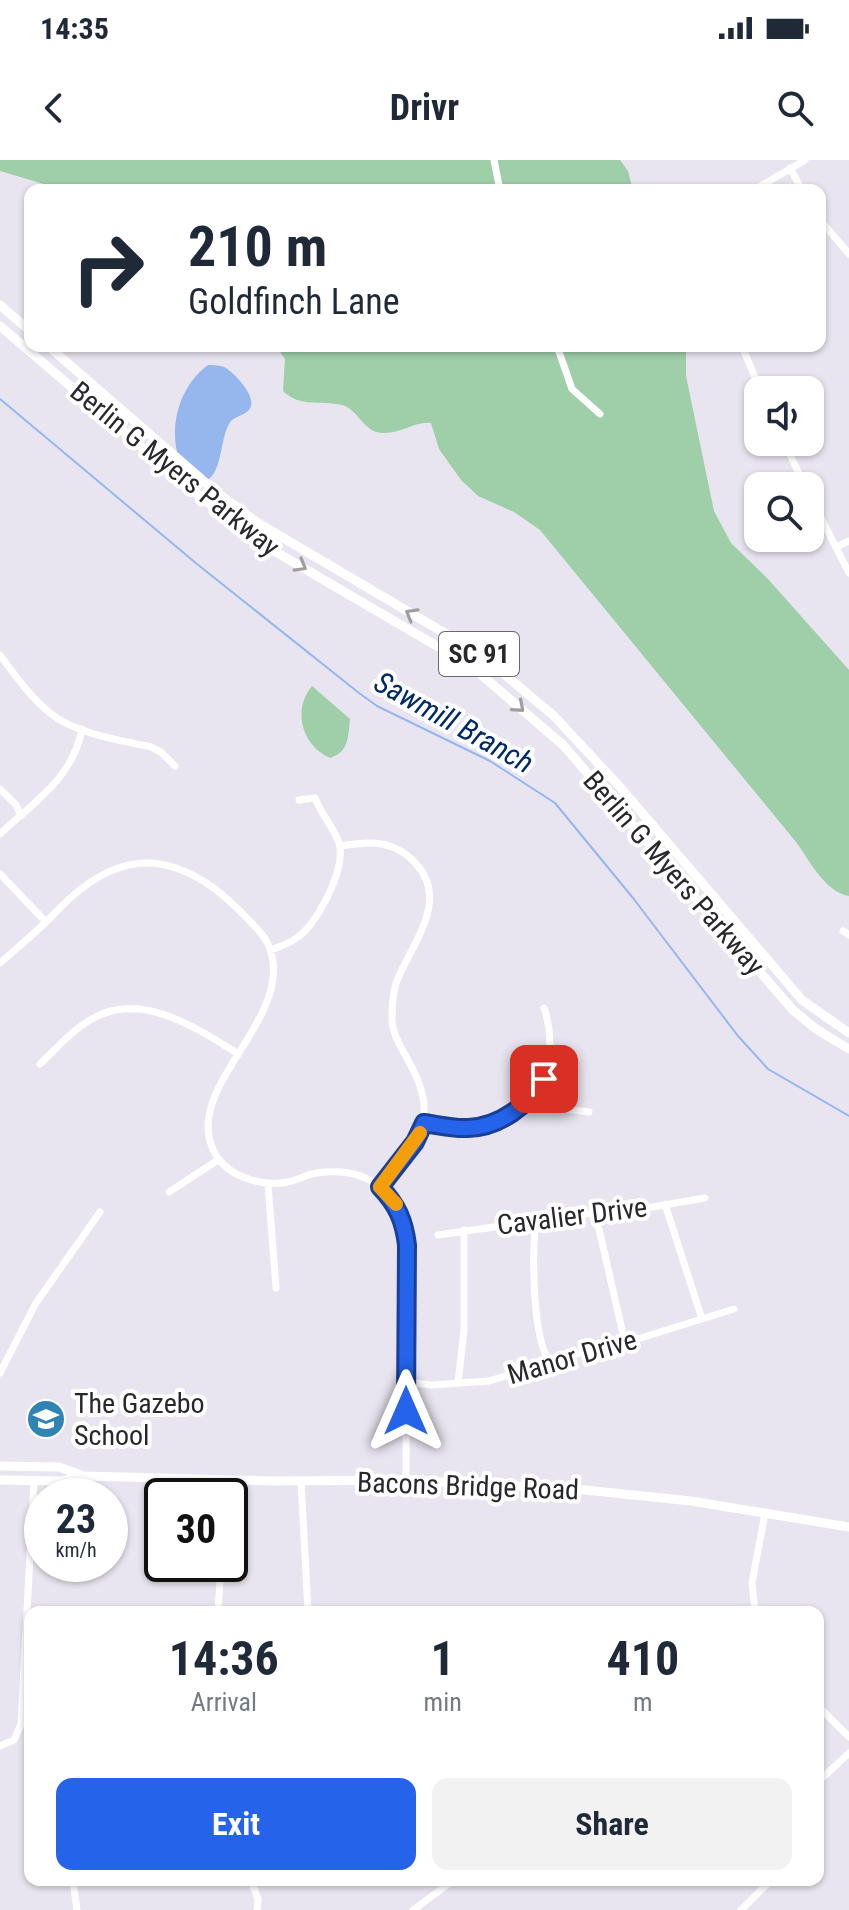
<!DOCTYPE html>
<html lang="en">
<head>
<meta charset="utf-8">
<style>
  body { margin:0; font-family:"Roboto Condensed",sans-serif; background:#f2f2f3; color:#1f2937; height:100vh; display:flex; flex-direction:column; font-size:30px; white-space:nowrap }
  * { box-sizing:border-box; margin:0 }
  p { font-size:26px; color:#747a83 }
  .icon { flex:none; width:44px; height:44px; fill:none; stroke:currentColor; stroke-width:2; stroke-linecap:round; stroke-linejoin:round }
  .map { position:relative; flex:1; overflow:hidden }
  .drawer { position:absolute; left:24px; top:1446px; width:800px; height:280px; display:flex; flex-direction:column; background:#fff; border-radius:16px; box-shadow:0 2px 6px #0004 }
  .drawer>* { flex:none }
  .guide { position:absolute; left:24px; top:24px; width:802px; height:168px; border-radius:16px; box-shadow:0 2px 6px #0004; background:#fff; color:#1f2937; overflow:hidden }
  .fabs { position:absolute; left:744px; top:216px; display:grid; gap:16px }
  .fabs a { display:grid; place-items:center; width:80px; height:80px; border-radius:16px; background:#fff; box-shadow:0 2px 6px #0004; font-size:40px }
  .speed { position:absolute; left:24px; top:1318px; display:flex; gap:16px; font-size:40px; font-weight:700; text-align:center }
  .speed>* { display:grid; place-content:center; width:104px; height:104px; border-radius:50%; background:#fff; box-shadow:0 2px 6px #0004; line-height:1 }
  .speed small { font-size:20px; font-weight:400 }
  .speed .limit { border:4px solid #111; border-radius:12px; background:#fff; color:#111 }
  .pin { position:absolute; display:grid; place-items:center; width:68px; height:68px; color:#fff; margin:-34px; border-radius:16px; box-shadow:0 4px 12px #0006 }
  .me { position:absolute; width:88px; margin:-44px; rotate:0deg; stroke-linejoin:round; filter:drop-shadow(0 0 6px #0008) }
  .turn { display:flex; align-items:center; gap:28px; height:168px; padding:0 32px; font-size:36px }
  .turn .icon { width:104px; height:104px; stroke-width:2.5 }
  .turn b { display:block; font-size:56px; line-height:68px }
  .eta { display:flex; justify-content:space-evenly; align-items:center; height:136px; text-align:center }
  .eta b { font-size:48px; font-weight:700; line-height:56px }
  .action { display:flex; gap:16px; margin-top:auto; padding:16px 32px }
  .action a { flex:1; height:92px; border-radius:16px; background:#2563eb; color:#fff; font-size:32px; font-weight:700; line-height:92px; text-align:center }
  .action a+a { background:#f2f2f3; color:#1f2937 }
  .status { display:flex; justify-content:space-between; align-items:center; height:56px; padding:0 40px; background:#fff; direction:ltr }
  .status svg { height:22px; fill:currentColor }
  header { display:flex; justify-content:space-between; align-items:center; height:104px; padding:0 32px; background:#fff; font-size:36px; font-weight:700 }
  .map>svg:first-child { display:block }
</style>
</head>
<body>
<div class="status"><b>14:35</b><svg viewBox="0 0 49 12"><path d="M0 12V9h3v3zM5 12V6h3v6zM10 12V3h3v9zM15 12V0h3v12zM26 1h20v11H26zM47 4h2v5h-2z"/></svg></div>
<header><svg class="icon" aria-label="back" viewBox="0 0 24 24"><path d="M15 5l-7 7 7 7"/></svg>Drivr<svg class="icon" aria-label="search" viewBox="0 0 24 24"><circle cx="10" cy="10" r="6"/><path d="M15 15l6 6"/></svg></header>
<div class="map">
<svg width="849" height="1750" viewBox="0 0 849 1750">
  <rect width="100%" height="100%" fill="#e9e5f0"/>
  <path fill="#9ecfa9" d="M0,0H620L628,11L633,30H64L0,11Z
    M276,186H686V216L714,351L731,383L768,419L849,510V736C825,732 810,701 796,682L540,370L514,352L478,336L461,320L439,289L431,263C415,261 401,274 382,273C363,272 358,249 342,245C320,240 301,248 283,231L285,199Z
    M312,526L350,559C348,577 349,592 330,598C302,586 292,550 312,526Z"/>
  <path fill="#95b7ee" d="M208,205C213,205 221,205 226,208C235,214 259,238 249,250C244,256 233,256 229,264C218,283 224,327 193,323C163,290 172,231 208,205Z"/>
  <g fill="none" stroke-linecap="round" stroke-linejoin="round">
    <path stroke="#95b7ee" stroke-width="2" d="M0,239L197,404L359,533L377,546L490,601L555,643L633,738L738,876L768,909L849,956"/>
    <path stroke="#fff" stroke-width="7" d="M494,0L500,30
      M790,8L802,30
      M754,30L805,0
      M820,60L849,94
      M557,186L572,229L600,254
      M742,186L760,230
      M784,282L805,326
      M810,336L849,413
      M836,387L849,381
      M0,495C15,515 30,537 50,553C76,574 119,580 151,587L161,592L175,606
      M0,629L16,645L21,656
      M0,674C34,642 73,618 82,569
      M340,686C366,682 388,679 409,697C455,736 412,782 396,823C393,833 392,848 392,859C392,875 403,890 410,904C442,961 415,982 380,1027
      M0,714L46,762
      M843,771L849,775
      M270,790C280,787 290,783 298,777C318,762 343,713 340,688C338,672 321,655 315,638L299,640
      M0,803C18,787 37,772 54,754C86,720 127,691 176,708C205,718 224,735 245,756C253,765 263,773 268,784C301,859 174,929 217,997C231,1018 265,1027 288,1022C298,1020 307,1014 317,1013C370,1005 401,1034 407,1085L406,1320
      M40,904C56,889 72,870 92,859C141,830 196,868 237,893
      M536,931L566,949L589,952
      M424,963C438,965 454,969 467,968C530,966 564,904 544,848
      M268,1024L276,1128
      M169,1032L218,1000
      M665,1044L702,1159
      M591,1053L599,1069L625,1183
      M536,1061C532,1091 532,1179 550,1202
      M438,1075L591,1053L629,1051L705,1038
      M0,1213L36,1143L100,1052
      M406,1222L431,1225L489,1221L580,1193L618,1185L734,1149
      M458,1223L464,1170V1070
      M301,1321L308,1452
      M222,1336V1319
      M218,1452L221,1404
      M755,1452L752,1423L765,1353
      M818,1546L849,1577
      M0,1586L14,1580L21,1564L34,1320
      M818,1622L849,1593
      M251,1720L258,1739L257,1750
      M73,1722L77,1750
      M413,1750L454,1720
      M741,1750L771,1720"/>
    <path stroke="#fff" stroke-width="9" d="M0,145L30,171
      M0,166L186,325L252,378L471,506L563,585L793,850L816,869L849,889
      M48,186L214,330L258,363L480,494L554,556L620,627L802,840L849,873
      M0,1306L59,1307L84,1316
      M0,1320L62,1321L84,1316L272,1321L406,1320L585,1330L691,1341L849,1367"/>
  </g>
  <defs><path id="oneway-chevron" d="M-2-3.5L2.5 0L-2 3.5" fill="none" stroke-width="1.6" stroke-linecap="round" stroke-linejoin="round" transform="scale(2)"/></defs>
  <g stroke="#9f9ea0">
    <use href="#oneway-chevron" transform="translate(301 406) rotate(30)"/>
    <use href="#oneway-chevron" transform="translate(411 454) rotate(-150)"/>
    <use href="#oneway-chevron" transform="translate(519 547) rotate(41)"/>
  </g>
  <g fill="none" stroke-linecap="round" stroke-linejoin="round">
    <defs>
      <path id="route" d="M406,1251L407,1085C404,1060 397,1045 380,1027L415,982L424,963C438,965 454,969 468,968C500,967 528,945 544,919"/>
    </defs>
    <use href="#route" stroke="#184099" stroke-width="20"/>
    <use href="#route" stroke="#2563eb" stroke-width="14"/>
    <path stroke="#f59e0b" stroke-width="14" d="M396,1044L380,1027L420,973"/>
  </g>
  <defs>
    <symbol id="school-disc" viewBox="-11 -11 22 22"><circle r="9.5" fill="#2f84b3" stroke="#fff"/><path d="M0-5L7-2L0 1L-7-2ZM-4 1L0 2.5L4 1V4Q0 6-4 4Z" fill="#fff"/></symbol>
  </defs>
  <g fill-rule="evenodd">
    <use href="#school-disc" x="24" y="1237" width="44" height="44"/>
  </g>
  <g text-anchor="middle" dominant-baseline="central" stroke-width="8" stroke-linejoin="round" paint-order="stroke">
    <rect fill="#fff" stroke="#69686b" stroke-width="2" x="439" y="472" width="80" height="44" rx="6"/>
    <g font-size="26" font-weight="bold" fill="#29272b">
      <text x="479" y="494">SC 91</text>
    </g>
    <g font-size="28" fill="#29272b" stroke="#fff">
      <text transform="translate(175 309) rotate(39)">Berlin G Myers Parkway</text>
      <text transform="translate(674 713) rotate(49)">Berlin G Myers Parkway</text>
      <text transform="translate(572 1056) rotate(-7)">Cavalier Drive</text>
      <text transform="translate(572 1197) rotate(-16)">Manor Drive</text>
      <text transform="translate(468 1326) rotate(2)">Bacons Bridge Road</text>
    </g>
    <g font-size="28" fill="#29272b" stroke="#fff" text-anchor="start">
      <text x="74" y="1243">The Gazebo<tspan x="74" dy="32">School</tspan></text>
    </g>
    <g font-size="30" font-style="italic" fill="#012967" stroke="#fff">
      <text transform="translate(454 562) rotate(29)">Sawmill Branch</text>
    </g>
  </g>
</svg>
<div class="fabs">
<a><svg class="icon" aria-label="sound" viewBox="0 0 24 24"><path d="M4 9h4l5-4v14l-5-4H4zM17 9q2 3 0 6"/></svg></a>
<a><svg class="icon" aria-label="search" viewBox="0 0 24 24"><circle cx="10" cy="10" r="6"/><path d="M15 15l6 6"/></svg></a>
</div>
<div class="speed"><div>23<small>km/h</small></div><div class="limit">30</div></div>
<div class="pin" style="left:544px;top:919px;background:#d93025"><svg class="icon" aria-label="arrive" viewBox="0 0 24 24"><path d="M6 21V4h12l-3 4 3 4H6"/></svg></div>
<svg class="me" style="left:406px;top:1251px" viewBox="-20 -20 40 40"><path d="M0-17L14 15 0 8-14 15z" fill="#2563eb" stroke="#fff" stroke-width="4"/></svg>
<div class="guide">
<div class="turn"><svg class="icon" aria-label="right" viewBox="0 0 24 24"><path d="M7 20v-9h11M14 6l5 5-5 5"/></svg><div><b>210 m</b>Goldfinch Lane</div></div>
</div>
<section class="drawer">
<div class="eta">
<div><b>14:36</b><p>Arrival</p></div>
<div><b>1</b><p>min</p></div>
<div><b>410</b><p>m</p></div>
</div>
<div class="action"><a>Exit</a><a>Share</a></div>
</section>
</div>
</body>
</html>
